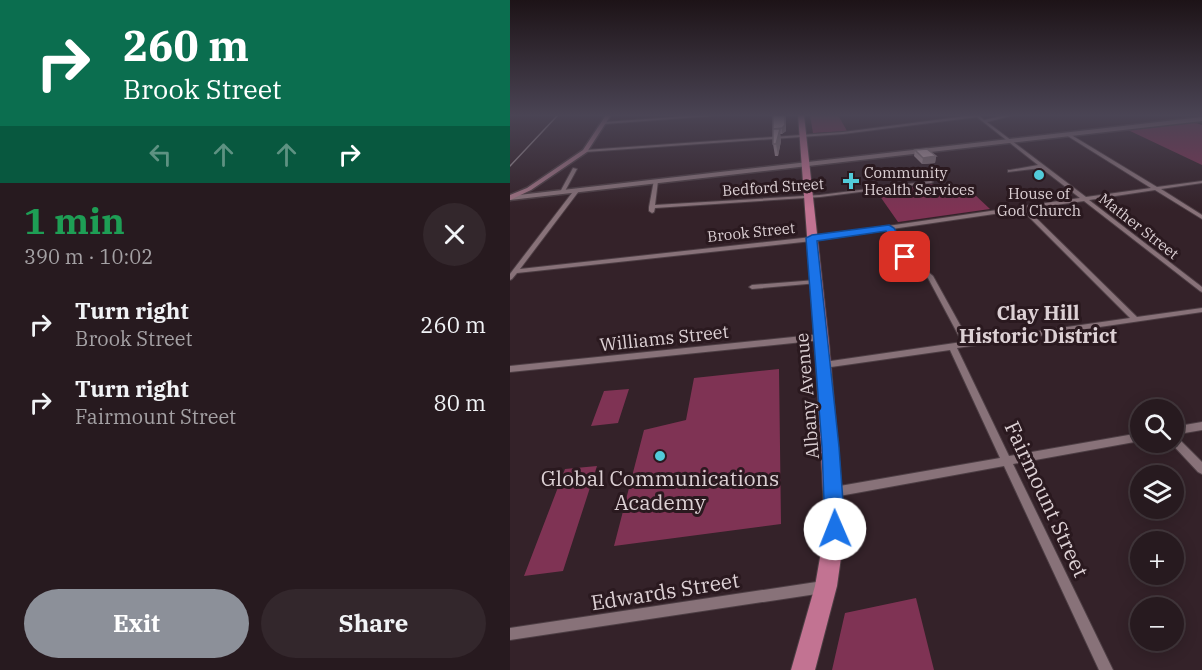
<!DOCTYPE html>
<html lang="en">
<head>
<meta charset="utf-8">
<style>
  body { margin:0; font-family:"IBM Plex Serif",serif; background:#33272c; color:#f1f3f6; height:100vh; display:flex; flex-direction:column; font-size:22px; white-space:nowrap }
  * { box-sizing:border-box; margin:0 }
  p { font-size:20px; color:#a4a1a4 }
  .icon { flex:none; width:33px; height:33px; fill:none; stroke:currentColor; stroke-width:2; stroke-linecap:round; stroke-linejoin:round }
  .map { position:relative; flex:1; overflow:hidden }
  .side { display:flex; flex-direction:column; background:#271a1f; width:510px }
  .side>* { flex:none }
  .guide { background:#0b6e4f; color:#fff; overflow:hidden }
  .controls { position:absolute; left:620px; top:399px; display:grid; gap:12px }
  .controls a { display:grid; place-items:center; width:54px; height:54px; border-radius:50%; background:#271a1f; box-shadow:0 3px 15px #0003,0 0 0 2px #43383d; font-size:30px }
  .pin { position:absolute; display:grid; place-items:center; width:51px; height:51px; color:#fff; margin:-26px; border-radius:12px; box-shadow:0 3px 9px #0006 }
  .me { position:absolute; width:66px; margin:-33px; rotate:359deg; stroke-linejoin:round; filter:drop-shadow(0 0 4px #0008) }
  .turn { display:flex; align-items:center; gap:21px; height:126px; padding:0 24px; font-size:27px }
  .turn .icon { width:78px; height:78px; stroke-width:2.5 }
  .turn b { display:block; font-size:42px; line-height:51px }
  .lanes { display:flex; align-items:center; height:57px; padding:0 24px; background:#0003; justify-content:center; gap:30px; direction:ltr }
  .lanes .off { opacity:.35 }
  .round { display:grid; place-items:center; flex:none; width:63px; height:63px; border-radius:32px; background:#33272c }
  .head { display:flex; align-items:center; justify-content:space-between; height:102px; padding:0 24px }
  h1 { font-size:36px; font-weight:700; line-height:45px; color:#1e9e55 }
  .cta { display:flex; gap:12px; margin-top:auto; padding:12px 24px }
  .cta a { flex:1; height:69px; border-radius:36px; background:#8c9099; color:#fff; font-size:24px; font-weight:700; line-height:69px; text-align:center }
  .cta a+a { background:#33272c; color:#f1f3f6 }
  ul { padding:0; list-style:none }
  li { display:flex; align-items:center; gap:18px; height:78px; padding:0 24px }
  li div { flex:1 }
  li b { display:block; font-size:22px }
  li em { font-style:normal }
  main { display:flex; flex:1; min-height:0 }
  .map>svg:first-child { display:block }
</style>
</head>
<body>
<main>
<section class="side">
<div class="guide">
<div class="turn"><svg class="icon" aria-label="right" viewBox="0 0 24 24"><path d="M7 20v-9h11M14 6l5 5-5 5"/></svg><div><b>260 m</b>Brook Street</div></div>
<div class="lanes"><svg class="icon off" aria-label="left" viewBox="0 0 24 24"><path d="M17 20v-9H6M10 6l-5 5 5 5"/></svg><svg class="icon off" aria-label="ahead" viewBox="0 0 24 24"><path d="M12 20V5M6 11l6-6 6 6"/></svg><svg class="icon off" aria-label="ahead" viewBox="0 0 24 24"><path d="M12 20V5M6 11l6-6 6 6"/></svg><svg class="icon" aria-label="right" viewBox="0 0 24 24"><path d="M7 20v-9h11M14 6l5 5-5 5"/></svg></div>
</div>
<div class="head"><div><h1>1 min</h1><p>390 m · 10:02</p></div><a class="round"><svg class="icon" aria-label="close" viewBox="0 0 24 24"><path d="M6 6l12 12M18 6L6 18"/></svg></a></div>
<ul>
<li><svg class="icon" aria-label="right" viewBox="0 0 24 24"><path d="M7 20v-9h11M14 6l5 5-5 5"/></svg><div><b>Turn right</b><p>Brook Street</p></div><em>260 m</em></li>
<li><svg class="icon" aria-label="right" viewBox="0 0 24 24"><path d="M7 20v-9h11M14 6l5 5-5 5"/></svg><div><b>Turn right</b><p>Fairmount Street</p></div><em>80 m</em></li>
</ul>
<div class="cta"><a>Exit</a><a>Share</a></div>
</section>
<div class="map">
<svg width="692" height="670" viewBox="0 0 692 670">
  <rect width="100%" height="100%" fill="#342229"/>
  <path fill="#7f3354" d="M300,115H328L337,131L303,133Z
    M683,122L692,125V165L618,130Z
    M423,184L436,198L464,194L480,209L388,222L367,192Z
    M269,369L271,524L104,546L134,430L176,420L184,378Z
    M119,389L108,423L81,426L94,391Z
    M87,466L53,571L14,576L55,469Z
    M406,598L424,670H322L335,613Z"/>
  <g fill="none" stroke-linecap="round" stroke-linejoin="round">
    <defs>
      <path id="minor" d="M193,115H214L94,124L92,123L94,122Z
        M464,115H469L474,120L496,115H504L477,122L576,197L641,188L556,135V133H558L647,187L692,181V183L651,189L692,215V219L645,190L579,200L692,287V292L690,291L574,201L517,209L627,317L692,308V312L447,348L499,456L630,433V441L503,464L603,670H589L494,466L324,497L320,496L319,492L320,488L324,487L490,458L440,350L314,368L311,367L310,365L311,363L314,362L452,342L418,278L388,253L377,230L302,241L7,273L2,279L0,280V274L3,270L65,189H69V191L10,269L302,237L570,198L531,168L498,172V170H500L528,165L467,117L333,134L75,152L73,151L75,150L333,132ZM512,210L620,318L459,341L423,276L393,251L382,229Z
        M63,168L67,169L54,193H50V192Z
        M144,180L148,181L145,205L310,195L421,181L423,182L421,183L310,197L145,208L144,212L142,213L139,211V207Z
        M306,280L309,282L308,283L242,289L239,287L242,285Z
        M312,334L316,337L312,340L0,372V366Z
        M692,422V430L663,435L666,436L692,462V474L688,472L660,442H663V427Z
        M313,581L317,583L319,587L317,591L313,593L0,640V628Z"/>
      <path id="tertiary" d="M692,117V121L0,200V196Z"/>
      <path id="secondary" d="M96,115H101L77,152L21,190L0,200V195L17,188L73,150Z"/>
      <path id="trunk" d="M288,115H294L319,343L335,529L327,586L305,670H281L305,586L315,529L305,343Z"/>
    </defs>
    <use href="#minor" stroke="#4d3e44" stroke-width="2"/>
    <use href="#tertiary" stroke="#4d3e44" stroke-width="3"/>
    <use href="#secondary" stroke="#4d3e44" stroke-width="3"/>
    <use href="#trunk" stroke="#4d3e44" stroke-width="2"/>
    <use href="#minor" fill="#887279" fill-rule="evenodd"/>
    <use href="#tertiary" fill="#887279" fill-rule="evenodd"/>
    <use href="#secondary" fill="#9e7282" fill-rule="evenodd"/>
    <use href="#trunk" fill="#c27392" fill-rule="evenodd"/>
    <path stroke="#9e9095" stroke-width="1.5" d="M0,166L48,115"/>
  </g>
  <path fill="#a08b92" d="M263,115H276V131L272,134H270L271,141L268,156H265L263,144Z
    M405,150L426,156L425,163L412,164L404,156Z"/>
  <path fill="#827177" d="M275,115L276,131L272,134V128Z
    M270,129L271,141L268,156L266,144Z
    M426,156L425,163L412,164L413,158Z"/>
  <path fill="#baa2aa" stroke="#827177" stroke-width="1.5" d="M263,115H275V125L272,128L263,129Z
    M263,129H270L266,144H263Z
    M417,149L426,156L413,158L405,150Z"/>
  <linearGradient id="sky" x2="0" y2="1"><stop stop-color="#1d1317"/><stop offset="0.55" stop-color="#4a4454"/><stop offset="1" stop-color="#4a4454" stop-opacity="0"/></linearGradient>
  <rect width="692" height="209" fill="url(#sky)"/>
  <path fill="#1a73e8" stroke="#114b97" stroke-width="1.5" d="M379,225L384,228L401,257L399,260H391L376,231L307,241L329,447L335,529L332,536L325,539L318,536L315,529L312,447L296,238L302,235Z"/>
  <g fill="#52cbd9" stroke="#2a191f" stroke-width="2">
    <circle cx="529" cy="175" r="6"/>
    <path d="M338 172h6v6h6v6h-6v6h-6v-6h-6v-6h6z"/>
    <circle cx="150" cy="456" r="6"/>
  </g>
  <g text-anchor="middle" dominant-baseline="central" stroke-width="6" stroke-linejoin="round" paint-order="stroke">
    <g font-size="15" fill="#dcd0d4" stroke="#2a191f" text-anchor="start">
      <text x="354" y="172">Community<tspan x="354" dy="17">Health Services</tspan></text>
      <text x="529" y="193" text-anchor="middle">House of<tspan x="529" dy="17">God Church</tspan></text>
    </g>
    <g font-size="15" fill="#dcd0d4" stroke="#2a191f">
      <text transform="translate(263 187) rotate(-4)">Bedford Street</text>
      <text transform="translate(629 226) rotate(38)">Mather Street</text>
      <text transform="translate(241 232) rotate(-6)">Brook Street</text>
    </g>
    <g font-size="18" fill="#dcd0d4" stroke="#2a191f">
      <text transform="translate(154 338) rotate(-6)">Williams Street</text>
      <text transform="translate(297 396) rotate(-95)">Albany Avenue</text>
    </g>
    <g font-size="20" font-weight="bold" fill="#dcd0d4" stroke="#2a191f">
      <text x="528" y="312">Clay Hill<tspan x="528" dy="23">Historic District</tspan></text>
    </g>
    <g font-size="21" fill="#dcd0d4" stroke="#2a191f">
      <text x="150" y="478">Global Communications<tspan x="150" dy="24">Academy</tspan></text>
    </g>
    <g font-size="21" fill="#dcd0d4" stroke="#2a191f">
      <text transform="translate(537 499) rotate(65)">Fairmount Street</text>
      <text transform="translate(155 591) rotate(-9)">Edwards Street</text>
    </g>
  </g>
</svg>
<div class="controls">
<a><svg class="icon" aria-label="search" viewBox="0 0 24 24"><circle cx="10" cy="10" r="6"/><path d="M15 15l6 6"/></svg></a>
<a><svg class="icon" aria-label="layers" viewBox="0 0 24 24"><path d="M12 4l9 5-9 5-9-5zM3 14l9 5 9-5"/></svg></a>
<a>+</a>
<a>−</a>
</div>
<div class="pin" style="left:395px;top:257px;background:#d93025"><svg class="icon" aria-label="arrive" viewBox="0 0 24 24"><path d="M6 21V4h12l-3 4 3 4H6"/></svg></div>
<svg class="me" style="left:325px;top:529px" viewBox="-20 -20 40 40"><circle r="19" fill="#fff"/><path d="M0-13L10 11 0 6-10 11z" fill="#1a73e8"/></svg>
</div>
</main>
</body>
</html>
